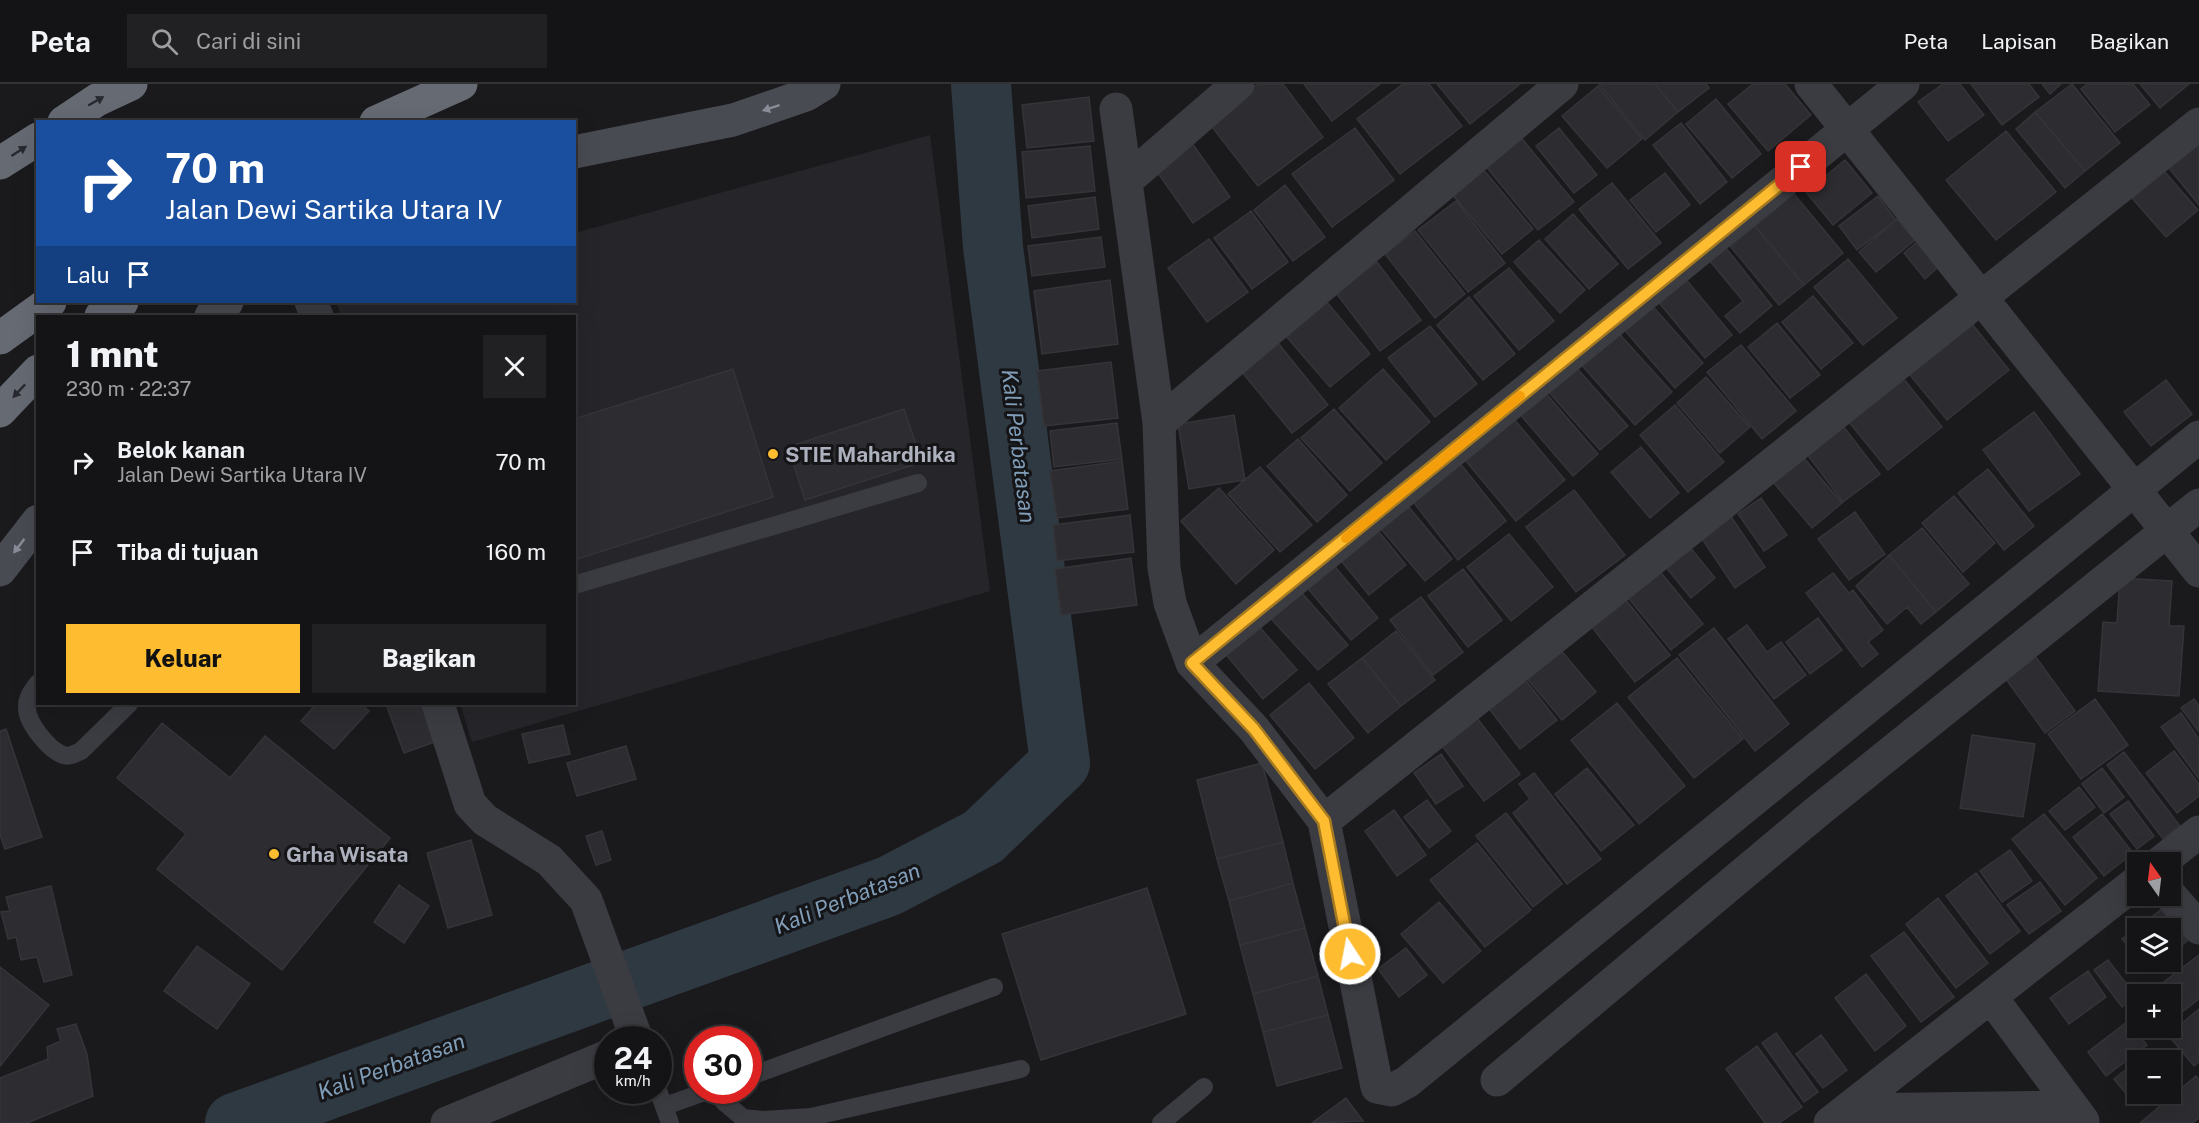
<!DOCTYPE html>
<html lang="id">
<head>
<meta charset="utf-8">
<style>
  body { margin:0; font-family:"Public Sans",sans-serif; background:#212123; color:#f1f3f6; height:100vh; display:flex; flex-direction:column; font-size:22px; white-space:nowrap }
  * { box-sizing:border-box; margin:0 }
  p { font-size:20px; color:#9d9ea1 }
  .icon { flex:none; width:33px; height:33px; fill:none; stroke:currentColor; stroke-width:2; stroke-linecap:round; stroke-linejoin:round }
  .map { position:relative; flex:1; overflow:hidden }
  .drawer { position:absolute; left:36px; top:231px; width:540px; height:390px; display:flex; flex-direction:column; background:#141416; border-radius:0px; box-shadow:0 6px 24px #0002,0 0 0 2px #333335 }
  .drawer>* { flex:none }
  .top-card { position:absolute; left:36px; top:36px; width:540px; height:183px; border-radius:0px; box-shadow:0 6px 24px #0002,0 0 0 2px #333335; background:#1a4fa0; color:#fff; overflow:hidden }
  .needle { width:39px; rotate:346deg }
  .buttons { position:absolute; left:2127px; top:768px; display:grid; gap:12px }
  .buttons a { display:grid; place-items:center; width:54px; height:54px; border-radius:0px; background:#141416; box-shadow:0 6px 24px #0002,0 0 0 2px #333335; font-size:30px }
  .speed { position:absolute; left:594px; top:942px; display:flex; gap:12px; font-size:30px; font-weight:700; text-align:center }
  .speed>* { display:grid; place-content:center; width:78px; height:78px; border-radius:50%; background:#141416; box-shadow:0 6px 24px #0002,0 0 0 2px #333335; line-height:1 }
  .speed small { font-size:15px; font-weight:400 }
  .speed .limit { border:9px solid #d22; background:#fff; color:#111 }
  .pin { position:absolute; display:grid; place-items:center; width:51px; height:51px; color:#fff; margin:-26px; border-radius:12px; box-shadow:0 3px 9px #0006 }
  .me { position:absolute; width:66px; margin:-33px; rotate:349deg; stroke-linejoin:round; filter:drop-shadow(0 0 4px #0008) }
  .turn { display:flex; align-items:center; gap:21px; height:126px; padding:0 30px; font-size:27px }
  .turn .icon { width:78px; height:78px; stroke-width:2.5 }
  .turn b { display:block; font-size:42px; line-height:51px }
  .then { display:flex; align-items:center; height:57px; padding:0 30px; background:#0003; gap:12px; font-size:22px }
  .round { display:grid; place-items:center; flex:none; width:63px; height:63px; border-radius:0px; background:#212123 }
  .head { display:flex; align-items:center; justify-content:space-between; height:102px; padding:0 30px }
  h1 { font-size:36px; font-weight:800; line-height:45px }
  .cta { display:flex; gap:12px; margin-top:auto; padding:12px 30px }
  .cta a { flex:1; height:69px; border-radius:0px; background:#febc31; color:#111; font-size:24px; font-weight:800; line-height:69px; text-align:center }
  .cta a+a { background:#212123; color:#f1f3f6 }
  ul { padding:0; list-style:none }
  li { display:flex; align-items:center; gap:18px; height:90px; padding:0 30px }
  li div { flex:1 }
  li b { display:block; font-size:22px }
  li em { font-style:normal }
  header { display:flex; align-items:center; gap:36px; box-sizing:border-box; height:84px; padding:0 30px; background:#141416; border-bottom:2px solid #333335 }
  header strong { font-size:28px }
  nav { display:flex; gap:33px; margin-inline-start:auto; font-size:21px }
  .search { width:420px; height:54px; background:#212123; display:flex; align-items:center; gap:15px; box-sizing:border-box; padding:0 21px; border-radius:0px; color:#9d9ea1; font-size:22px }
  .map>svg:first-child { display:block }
</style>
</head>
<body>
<header>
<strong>Peta</strong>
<div class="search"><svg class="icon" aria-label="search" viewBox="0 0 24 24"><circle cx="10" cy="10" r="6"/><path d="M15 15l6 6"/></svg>Cari di sini</div>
<nav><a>Peta</a><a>Lapisan</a><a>Bagikan</a></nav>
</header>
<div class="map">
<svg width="2199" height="1039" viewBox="0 0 2199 1039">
  <rect width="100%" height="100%" fill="#1a1a1d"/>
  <path fill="#26262a" d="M930,51L990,507L472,658L460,620H574V232H341L336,218H574L575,149Z"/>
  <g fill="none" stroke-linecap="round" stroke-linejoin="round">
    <path stroke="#2f3942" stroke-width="60" d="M235,1039L889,802L983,753L1060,679L993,163L981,0"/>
  </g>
  <path fill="#2d2d31" stroke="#343439" stroke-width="1.5" d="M1258,0H1283L1323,53L1258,102L1208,38Z
    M1304,0H1380L1332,37Z
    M1403,0H1429L1462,42L1400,90L1357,35Z
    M1437,0H1520L1470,40Z
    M1599,0H1655L1678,28L1645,56Z
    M1655,0H1706L1709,4L1678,28Z
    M1753,0H1785L1811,31L1768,67L1728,20Z
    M1943,0H1960L1984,31L1948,57L1918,18Z
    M1971,0H2029L2039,13L2002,41Z
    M2042,0H2061L2050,10Z
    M2072,0L2120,59L2085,87L2035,28Z
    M2087,0H2133L2150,21L2115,48L2081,5Z
    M2140,0H2189L2160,24Z
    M1598,2L1642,55L1607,84L1562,32Z
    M1089,13L1094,57L1027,64L1022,21Z
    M1716,15L1761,70L1732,94L1686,40Z
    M2035,28L2085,87L2065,104L2016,45Z
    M1681,39L1727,98L1700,120L1653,61Z
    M1355,44L1394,96L1332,143L1292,90Z
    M1559,44L1597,91L1574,109L1536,62Z
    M2006,47L2056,108L1996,156L1946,96Z
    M1519,51L1574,118L1538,146L1484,80Z
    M1192,59L1230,113L1193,139L1155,85Z
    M2199,60V121L2169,84Z
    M1090,62L1095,107L1026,114L1022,68Z
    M1845,76L1872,109L1833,141L1806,108Z
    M1483,85L1533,145L1502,170L1452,110Z
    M2164,87L2198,126L2166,153L2132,114Z
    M1665,89L1690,121L1656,148L1630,116Z
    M1612,99L1661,159L1628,185L1579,125Z
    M1285,101L1325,153L1293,177L1254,126Z
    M1794,110L1843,169L1804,201L1755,142Z
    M1878,112L1896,136L1857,166L1839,142Z
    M1095,113L1099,145L1032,154L1028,122Z
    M1456,117L1505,179L1468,208L1418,146Z
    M1251,127L1288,178L1252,205L1214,154Z
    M1573,130L1618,180L1589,205L1545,155Z
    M1897,135L1915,156L1876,188L1859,168Z
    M1755,142L1804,201L1779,221L1730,162Z
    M1415,147L1465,210L1435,234L1385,170Z
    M1925,151L1946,176L1925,195L1904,169Z
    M1101,153L1105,183L1032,192L1028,162Z
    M1209,155L1248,208L1207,238L1168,184Z
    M1539,156L1585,206L1560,229L1514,178Z
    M1726,164L1772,222L1740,249L1725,232L1743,217L1710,177Z
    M1848,175L1897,234L1863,261L1814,203Z
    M1377,178L1421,236L1380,267L1336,209Z
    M1509,184L1554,237L1519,266L1474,212Z
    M1684,193L1732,251L1705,274L1656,215Z
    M1110,196L1118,260L1042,270L1034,207Z
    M1813,212L1853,259L1821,285L1782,238Z
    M1469,213L1515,270L1483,296L1437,241Z
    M1326,217L1370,270L1330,303L1285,251Z
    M1648,217L1703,279L1675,304L1620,241Z
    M1968,235L2009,286L1947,336L1905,285Z
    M1777,239L1820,291L1790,314L1748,263Z
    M1430,242L1477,300L1435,333L1388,274Z
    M1613,243L1672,308L1635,341L1577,276Z
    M1278,259L1328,321L1292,349L1242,288Z
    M1741,261L1796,327L1762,355L1707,288Z
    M1111,278L1118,334L1044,342L1037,287Z
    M1575,282L1628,342L1600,366L1547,306Z
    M733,285L773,413L574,476V335Z
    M1383,285L1430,338L1386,376L1339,324Z
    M1706,293L1750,343L1720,369L1677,319Z
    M1903,294L1942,343L1888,386L1849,338Z
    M2166,296L2192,330L2151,362L2124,328Z
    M1544,307L1598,370L1573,392L1518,328Z
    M1675,321L1724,378L1688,408L1640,351Z
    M904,325L922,378L805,416L788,363Z
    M1334,325L1382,379L1350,407L1301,354Z
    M2034,328L2080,390L2029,427L1983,366Z
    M1234,331L1245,396L1189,405L1178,340Z
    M1514,335L1565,396L1516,437L1465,376Z
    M1117,339L1122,375L1054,383L1050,347Z
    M1843,342L1880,390L1843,418L1806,369Z
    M1298,355L1347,411L1317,438L1267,382Z
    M1641,363L1679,409L1650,434L1611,388Z
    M1803,373L1842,419L1812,444L1773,398Z
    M1122,377L1128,425L1057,434L1050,387Z
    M1459,378L1506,437L1458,476L1411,415Z
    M1260,383L1312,441L1280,468L1228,410Z
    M1988,385L2034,442L2004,466L1958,409Z
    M1219,404L1274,466L1236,500L1181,437Z
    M1574,406L1625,471L1576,508L1526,443Z
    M1954,412L1995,459L1963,488L1922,439Z
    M1761,414L1787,451L1764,467L1738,430Z
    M1409,423L1452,475L1425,497L1381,445Z
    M1728,428L1765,483L1735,504L1698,449Z
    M1855,428L1885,470L1849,496L1818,455Z
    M1130,431L1134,468L1057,477L1053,441Z
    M1375,443L1406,481L1369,511L1338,473Z
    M1922,444L1969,500L1936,528L1889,471Z
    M1509,450L1553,503L1511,537L1467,483Z
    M1689,462L1715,494L1691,514L1665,482Z
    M1889,471L1936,528L1921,540L1907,523L1887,540L1856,502Z
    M1131,474L1137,521L1061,531L1055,485Z
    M1332,479L1378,534L1351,556L1305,501Z
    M1463,485L1502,536L1468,563L1428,512Z
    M1658,485L1703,540L1671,566L1626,511Z
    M1833,489L1849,509L1853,506L1883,546L1868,558L1878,570L1862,583L1806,509Z
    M2120,494L2172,497L2169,542H2184L2179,612L2098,607L2103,538L2117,539Z
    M1293,499L1348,561L1318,586L1263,526Z
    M1622,511L1670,571L1635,598L1588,538Z
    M1421,513L1463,568L1433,591L1390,536Z
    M1818,534L1842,566L1810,590L1786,558Z
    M1257,540L1297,586L1263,615L1224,568Z
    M1747,541L1767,568L1781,558L1806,591L1774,615L1728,555Z
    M1714,544L1789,640L1755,667L1679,571Z
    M1396,547L1435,596L1401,622L1362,574Z
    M1559,564L1596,608L1562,636L1525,592Z
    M2030,565L2075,627L2045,649L2000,587Z
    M1362,574L1401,622L1368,649L1328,600Z
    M1677,574L1743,655L1694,694L1628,613Z
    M1524,594L1557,636L1520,665L1487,622Z
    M1309,599L1354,654L1315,685L1270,631Z
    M2095,615L2128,661L2081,695L2048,650Z
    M2194,615L2199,622V648L2181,624Z
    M1617,619L1685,702L1639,740L1571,656Z
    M316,620H361L369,627L334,665L301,637Z
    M386,620H426L440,656L404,669Z
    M2181,629L2199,655V695L2161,643Z
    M1477,634L1520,690L1484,717L1442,662Z
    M162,639L230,694L265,652L390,754L282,886L157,785L186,750L117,694Z
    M563,641L570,670L529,679L522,650Z
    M6,645L42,753L5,765L0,751V647Z
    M1972,651L2035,660L2023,733L1960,724Z
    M626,662L636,695L577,712L567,679Z
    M2174,667L2199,700V712L2177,729L2146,689Z
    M2124,668L2180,742L2163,755L2107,681Z
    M1441,670L1463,702L1436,720L1414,689Z
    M1262,679L1283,758L1217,775L1197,696Z
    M1587,684L1634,741L1601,767L1555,710Z
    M2102,684L2124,713L2104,729L2082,700Z
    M1534,689L1601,775L1567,800L1513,729L1530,715L1519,700Z
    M2079,703L2095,723L2065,746L2049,727Z
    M1427,716L1451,747L1429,764L1404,733Z
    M2128,717L2154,752L2137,765L2110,730Z
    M1394,726L1426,771L1397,792L1365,747Z
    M1506,729L1562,800L1533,823L1476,752Z
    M2044,730L2097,794L2065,821L2012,755Z
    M2102,730L2133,769L2104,792L2073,753Z
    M602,747L611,776L596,781L586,752Z
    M471,756L492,831L448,844L427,769Z
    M1283,758L1293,799L1229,817L1217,775Z
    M1477,759L1531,826L1485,863L1430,796Z
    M2010,766L2032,797L2002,818L1980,787Z
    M1976,789L2020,847L1990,870L1946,812Z
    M2040,798L2061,827L2029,850L2007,821Z
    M1293,799L1305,844L1240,861L1229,817Z
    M399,801L429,822L404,859L374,838Z
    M51,802L72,891L44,898L37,873L21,876L16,853L8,855L1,828L10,827L6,813Z
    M1147,804L1186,930L1041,976L1002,850Z
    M1938,814L1988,879L1956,904L1906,840Z
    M1439,818L1481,867L1443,899L1401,850Z
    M2162,825L2187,857L2170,870V844H2138V875L2122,855Z
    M1305,844L1318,892L1253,910L1240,861Z
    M1904,848L1954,913L1921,938L1871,872Z
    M197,862L250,900L217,945L164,907Z
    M1406,864L1427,891L1399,913L1378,885Z
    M2199,871V915L2170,937V910H2148Z
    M2108,876L2136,912L2122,923L2094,886Z
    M2139,878H2161L2147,888Z
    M0,883L49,921L0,982Z
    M2088,887L2106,913L2069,940L2050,914Z
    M1866,890L1906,942L1875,967L1835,914Z
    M1318,892L1328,931L1263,948L1253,910Z
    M2199,925V978L2194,982L2168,951Z
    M1328,931L1342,984L1277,1002L1263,948Z
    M2128,937L2147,961L2106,992L2088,968Z
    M76,940L87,970L93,1012L27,1039H0V994L48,975L47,963L61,957L57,945Z
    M1776,949L1818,1008L1804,1018L1762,959Z
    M1821,951L1847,986L1823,1004L1796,970Z
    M1757,962L1802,1023L1779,1039H1765L1726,985Z
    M2139,975L2138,1010H2152L2136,1022L2114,995Z
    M2196,992L2199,996V1034L2192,1039H2140Z
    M1346,1014L1363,1037L1312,1039Z"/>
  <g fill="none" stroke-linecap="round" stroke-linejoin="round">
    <path stroke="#3b3c42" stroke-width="18" d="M574,501L918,399
      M38,599C32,607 26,614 27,624C27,639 49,666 63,671C69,673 75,670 81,667L129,620
      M748,993L994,903
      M658,1006L670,1039
      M717,1006L724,1018L743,1034L763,1036L811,1033L1021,985
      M665,1022L710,1006
      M1161,1039L1204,1003"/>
    <path stroke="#3b3c42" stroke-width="33" d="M1811,0L2199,487
      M1116,25L1159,339L1164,484L1170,519L1192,579L1254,645L1324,737
      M2199,40L1324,737L1377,1003L1392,1006L1407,998L2199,353
      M1126,97L1238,0
      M311,218L317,232
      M1159,339L1562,0
      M1192,579L1903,0
      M438,620L470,720L485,736L549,776L586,816L637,956
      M2161,778L2199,748
      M2170,811L2199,844
      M1991,913L2083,1037
      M1497,996L1818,727L2199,421
      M1847,1026L2072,1023
      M447,1039L608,972
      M1830,1039L2138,797"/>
    <path stroke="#494b52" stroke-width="33" d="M574,68L733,36L806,11L824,0
      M211,232L227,218
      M0,486L38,437"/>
    <path stroke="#666a73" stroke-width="33" d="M64,38L97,16L131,0
      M376,38L461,0
      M0,79L38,55
      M101,232L122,218
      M0,254L50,218
      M0,327L38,287"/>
  </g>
  <defs><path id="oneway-solid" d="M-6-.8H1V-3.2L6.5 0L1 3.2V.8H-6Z" transform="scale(1.5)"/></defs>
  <g fill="#292a2f">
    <use href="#oneway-solid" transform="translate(96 17) rotate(-30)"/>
    <use href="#oneway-solid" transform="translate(19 67) rotate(-33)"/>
    <use href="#oneway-solid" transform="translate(19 307) rotate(133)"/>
  </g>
  <g fill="#898d98">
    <use href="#oneway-solid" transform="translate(771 24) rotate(162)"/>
    <use href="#oneway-solid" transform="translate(19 462) rotate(127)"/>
  </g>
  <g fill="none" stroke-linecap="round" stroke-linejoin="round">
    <defs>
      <path id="route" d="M1350,870L1324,737L1254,645L1192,579L1801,83"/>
    </defs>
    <use href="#route" stroke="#a57a20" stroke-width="15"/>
    <use href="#route" stroke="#febc31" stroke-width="10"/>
    <path stroke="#f59e0b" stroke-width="10" d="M1346,454L1520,312"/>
  </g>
  <g fill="#febc31" stroke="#151518" stroke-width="2">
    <circle cx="773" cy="370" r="6"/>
    <circle cx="274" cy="770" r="6"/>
  </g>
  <g text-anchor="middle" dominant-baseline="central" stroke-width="6" stroke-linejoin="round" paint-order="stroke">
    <g font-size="21" font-weight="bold" fill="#acb1bd" stroke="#151518" text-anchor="start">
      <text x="785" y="370">STIE Mahardhika</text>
      <text x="286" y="770">Grha Wisata</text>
    </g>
    <g font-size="22" font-style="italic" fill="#819eb9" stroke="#151518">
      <text transform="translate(1019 362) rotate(83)">Kali Perbatasan</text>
      <text transform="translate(847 814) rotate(-22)">Kali Perbatasan</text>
      <text transform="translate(391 982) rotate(-20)">Kali Perbatasan</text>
    </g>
  </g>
</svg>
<div class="buttons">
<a><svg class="needle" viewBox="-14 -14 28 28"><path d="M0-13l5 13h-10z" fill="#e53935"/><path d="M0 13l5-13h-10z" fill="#9d9ea1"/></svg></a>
<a><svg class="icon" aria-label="layers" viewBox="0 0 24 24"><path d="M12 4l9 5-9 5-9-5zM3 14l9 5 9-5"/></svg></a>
<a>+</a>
<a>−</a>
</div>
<div class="speed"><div>24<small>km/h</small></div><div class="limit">30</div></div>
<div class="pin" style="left:1801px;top:83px;background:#d93025"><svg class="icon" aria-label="arrive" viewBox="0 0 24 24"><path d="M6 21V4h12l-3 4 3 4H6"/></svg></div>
<svg class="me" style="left:1350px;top:870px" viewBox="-20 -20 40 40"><circle r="17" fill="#febc31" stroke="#fff" stroke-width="3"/><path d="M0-11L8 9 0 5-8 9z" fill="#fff"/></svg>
<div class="top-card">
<div class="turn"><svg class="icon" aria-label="right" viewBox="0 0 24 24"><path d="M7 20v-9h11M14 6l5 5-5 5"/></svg><div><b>70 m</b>Jalan Dewi Sartika Utara IV</div></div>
<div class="then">Lalu<svg class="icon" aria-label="arrive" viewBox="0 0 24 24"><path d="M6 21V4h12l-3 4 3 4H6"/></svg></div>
</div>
<section class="drawer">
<div class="head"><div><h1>1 mnt</h1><p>230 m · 22:37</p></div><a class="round"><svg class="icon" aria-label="close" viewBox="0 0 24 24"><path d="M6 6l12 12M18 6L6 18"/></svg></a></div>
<ul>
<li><svg class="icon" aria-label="right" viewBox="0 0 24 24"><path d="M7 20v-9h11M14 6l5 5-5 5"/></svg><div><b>Belok kanan</b><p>Jalan Dewi Sartika Utara IV</p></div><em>70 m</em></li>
<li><svg class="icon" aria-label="arrive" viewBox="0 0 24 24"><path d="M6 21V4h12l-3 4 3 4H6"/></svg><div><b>Tiba di tujuan</b></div><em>160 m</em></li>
</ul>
<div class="cta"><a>Keluar</a><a>Bagikan</a></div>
</section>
</div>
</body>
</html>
